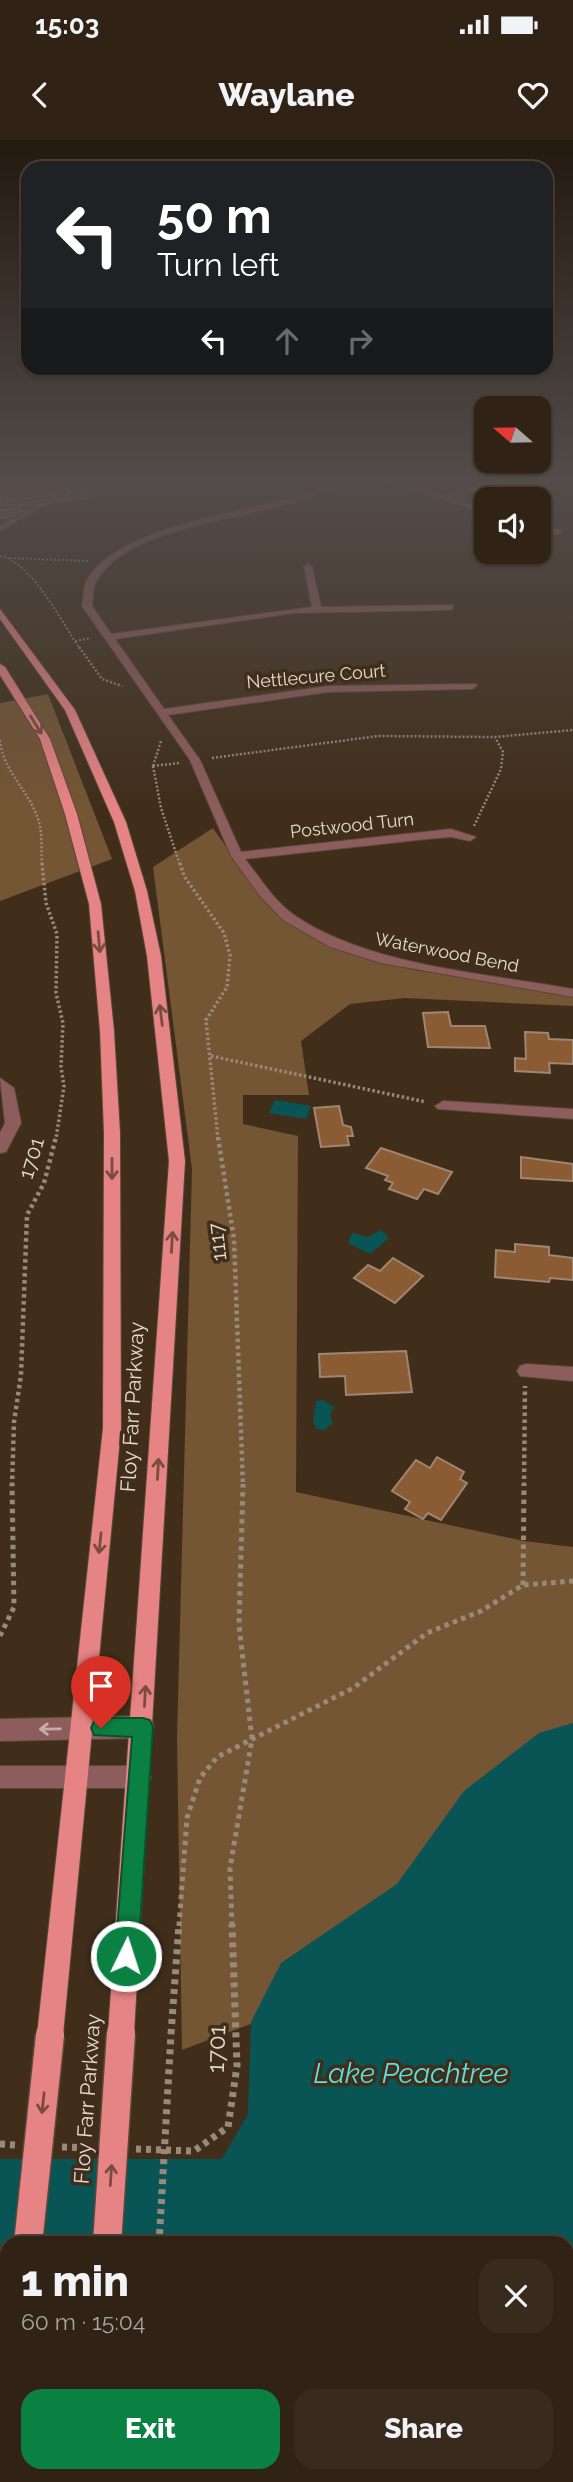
<!DOCTYPE html>
<html lang="en">
<head>
<meta charset="utf-8">
<style>
  body { margin:0; font-family:Raleway,sans-serif; background:#382a1d; color:#f1f3f6; height:100vh; display:flex; flex-direction:column; font-size:26px; white-space:nowrap }
  * { box-sizing:border-box; margin:0 }
  p { font-size:23px; color:#a8a4a0 }
  .icon { flex:none; width:38px; height:38px; fill:none; stroke:currentColor; stroke-width:2; stroke-linecap:round; stroke-linejoin:round }
  .map { position:relative; flex:1; overflow:hidden }
  .side { position:absolute; left:0px; top:2096px; width:574px; height:247px; display:flex; flex-direction:column; background:#302214; border-radius:21px 21px 0 0; box-shadow:0 2px 5px #0004,0 0 0 2px #4b3f34 }
  .side>* { flex:none }
  .hud { position:absolute; left:21px; top:21px; width:532px; height:214px; border-radius:21px; box-shadow:0 2px 5px #0004,0 0 0 2px #4b3f34; background:#202124; color:#fff; overflow:hidden }
  .needle { width:46px; rotate:290deg }
  .buttons { position:absolute; left:474px; top:256px; display:grid; gap:14px }
  .buttons a { display:grid; place-items:center; width:77px; height:77px; border-radius:14px; background:#302214; box-shadow:0 2px 5px #0004,0 0 0 2px #4b3f34; font-size:35px }
  .pin { position:absolute; display:grid; place-items:center; width:60px; height:60px; color:#fff; margin:-72px -30px; border-radius:50% 50% 50% 0; rotate:-45deg; box-shadow:0 0 7px #0007 }
  .pin .icon { rotate:45deg }
  .me { position:absolute; width:77px; margin:-38px; rotate:4deg; stroke-linejoin:round; filter:drop-shadow(0 0 5px #0008) }
  .turn { display:flex; align-items:center; gap:24px; height:147px; padding:0 21px; font-size:32px }
  .turn .icon { width:91px; height:91px; stroke-width:2.5 }
  .turn b { display:block; font-size:49px; line-height:60px }
  .lanes { display:flex; align-items:center; height:66px; padding:0 21px; background:#0003; justify-content:center; gap:35px; direction:ltr }
  .lanes .off { opacity:.35 }
  .round { display:grid; place-items:center; flex:none; width:74px; height:74px; border-radius:21px; background:#382a1d }
  .headline { display:flex; align-items:center; justify-content:space-between; height:119px; padding:0 21px }
  h1 { font-size:42px; font-weight:800; line-height:52px }
  .cta { display:flex; gap:14px; margin-top:auto; padding:14px 21px }
  .cta a { flex:1; height:80px; border-radius:21px; background:#0b8043; color:#fff; font-size:28px; font-weight:800; line-height:80px; text-align:center }
  .cta a+a { background:#382a1d; color:#f1f3f6 }
  .status { display:flex; justify-content:space-between; align-items:center; height:49px; padding:0 35px; background:#302214; direction:ltr }
  .status svg { height:19px; fill:currentColor }
  header { display:flex; justify-content:space-between; align-items:center; height:91px; padding:0 21px; background:#302214; font-size:32px; font-weight:800 }
  .map>svg:first-child { display:block }
</style>
</head>
<body>
<div class="status"><b>15:03</b><svg viewBox="0 0 49 12"><path d="M0 12V9h3v3zM5 12V6h3v6zM10 12V3h3v9zM15 12V0h3v12zM26 1h20v11H26zM47 4h2v5h-2z"/></svg></div>
<header><svg class="icon" aria-label="back" viewBox="0 0 24 24"><path d="M15 5l-7 7 7 7"/></svg>Waylane<svg class="icon" aria-label="heart" viewBox="0 0 24 24"><path d="M12 20l-8-8c-3-5 5-10 8-4 3-6 11-1 8 4z"/></svg></header>
<div class="map">
<svg width="573" height="2342" viewBox="0 0 573 2342">
  <rect width="100%" height="100%" fill="#402e1b"/>
  <path fill="#745534" d="M48,554L112,719L0,761V563Z
    M213,688L264,761L311,797L414,830L573,855V866L405,858L350,864L301,901L309,955H243V984L298,996L296,1352L524,1401L573,1407V1616L261,1880L182,1910L177,1598L192,1029L153,727Z"/>
  <path fill="#095555" d="M275,960L311,966L306,979L269,973Z
    M381,1090L389,1098L370,1114L348,1103L352,1093L368,1097Z
    M323,1260L334,1267L330,1275L333,1283L324,1290L317,1289L313,1282L316,1261Z
    M573,1583V2342H117L113,2336H567V2104H7V2214L0,2208V2019H222L248,1974L251,1882L281,1823L397,1744L464,1651L539,1593Z"/>
  <path fill="#8b5b34" stroke="#9f8673" stroke-width="2" d="M60,339L71,353L65,354L68,358L56,360L52,355L0,362V345Z
    M19,367L25,375L0,378V370Z
    M448,872L451,886H485L490,908L428,907L423,873Z
    M525,892L548,893L549,899L573,900V924L549,923L550,933L515,931V918L526,919Z
    M339,966L343,985L351,987L353,996H347L349,1005L321,1007L314,968Z
    M381,1008L452,1032L438,1054L424,1049L417,1059L389,1049L393,1043L385,1040L388,1036L366,1028Z
    M521,1017L573,1024V1041L521,1038Z
    M515,1104L549,1107V1115L573,1118V1140L550,1138L549,1142L495,1137L496,1110L515,1112Z
    M393,1118L423,1136L395,1163L354,1138L368,1125L380,1131Z
    M406,1211L412,1252L346,1255L345,1236L320,1237L319,1214Z
    M437,1317L464,1332L460,1339L467,1343L441,1380L428,1373L423,1379L405,1369L410,1362L392,1351L416,1320L430,1328Z"/>
  <g fill="none" stroke-linecap="round" stroke-linejoin="round">
    <defs>
      <path id="minor" d="M0,337H18L0,341Z
        M67,337H75L90,358L45,365L0,391V386L32,366L0,368V364L82,355Z
        M341,337H351C288,384 141,372 97,440C92,447 93,458 92,466L111,494L312,467L304,427L308,424L312,427L321,467L453,465V469L450,470L294,473L115,499L164,569L328,546L476,544L477,546L472,549L328,552L168,575L200,620L241,712L451,689L476,697L470,701L451,697L427,699L245,719C260,738 274,761 294,775C368,826 485,833 573,849V857L381,823L330,807L283,780L260,756L231,716L190,620L82,466C84,458 83,447 87,440C118,388 236,373 292,358C309,353 325,346 341,337Z
        M361,337L410,344L447,356L496,337H508L455,359L486,370V374L408,348Z
        M539,386L561,390L562,392L558,394L539,390Z
        M0,938L14,948L21,983L6,1012L0,1013V993L5,983Z
        M443,961L573,969V979L438,969L435,966Z
        M526,1224L573,1227V1241L520,1236L517,1231L520,1226Z
        M143,1576L151,1579L154,1587L151,1595L143,1598L0,1601V1579Z
        M0,1626H139L147,1629L151,1637L147,1645L139,1648H0Z"/>
      <path id="major" d="M0,469L75,570L126,682L147,751L161,816L185,1021L134,1893L130,1902L121,1906L112,1902L108,1893L169,1021L147,816L135,751L114,682L65,570L0,479Z
        M0,524L5,527L50,599L77,674L101,764L114,891L120,993L121,1288L63,1895L59,1904L50,1908L41,1904L37,1895L103,1288L104,993L100,891L89,764L65,674L40,599L0,535Z
        M7,2292V2336H19V2342H0V2295Z
        M75,2336H107L106,2342H74Z"/>
    </defs>
    <use href="#minor" stroke="#5a4938" stroke-width="2"/>
    <use href="#major" stroke="#5a4938" stroke-width="2"/>
    <path stroke="#98897b" stroke-width="2" stroke-dasharray="2 2" stroke-linecap="butt" d="M0,416C32,422 62,483 80,509
      M10,418L88,421
      M75,501L91,498"/>
    <path stroke="#98897b" stroke-width="2.5" stroke-dasharray="2 2" stroke-linecap="butt" d="M79,507L102,539L122,546
      M0,600C2,629 27,649 37,676C43,690 41,710 42,725
      M212,618L378,596L495,597L573,590
      M153,626L179,623
      M153,626L161,601
      M153,626L161,668L180,725
      M474,686L501,629L503,612L495,597"/>
    <path stroke="#98897b" stroke-width="3.5" stroke-dasharray="2.5 2.5" stroke-linecap="butt" d="M42,723L46,763L57,794L56,853L63,883L61,927L64,946L56,999
      M180,723L184,736L224,793L230,815L227,847L206,880L218,999
      M211,916L426,962"/>
    <path stroke="#98897b" stroke-width="4.5" stroke-dasharray="3.5 3.5" stroke-linecap="butt" d="M218,997L234,1099L243,1346
      M12,1346L14,1282L21,1235L27,1075L44,1043L56,997
      M524,1346L525,1246"/>
    <path stroke="#98897b" stroke-width="5" stroke-dasharray="4.5 4.5" stroke-linecap="butt" d="M523,1445L524,1344
      M0,1496L14,1467L12,1344
      M179,1786L187,1678L200,1638L217,1617L353,1548L427,1493L481,1471L523,1445L573,1441
      M232,1786L230,1728L252,1599L239,1485L243,1344"/>
    <path stroke="#98897b" stroke-width="7" stroke-dasharray="5 5" stroke-linecap="butt" d="M171,1894L179,1784
      M0,2004L15,2005
      M62,2007L89,2008
      M136,2009L194,2011L228,1987L237,1926L232,1784
      M148,2342L149,2336"/>
    <use href="#minor" fill="#8d5c5c" fill-rule="evenodd"/>
    <use href="#major" fill="#e68384" fill-rule="evenodd"/>
    <defs>
      <path id="major-bridge" d="M28,2104L50,1895
        M107,2104L121,1893"/>
    </defs>
    <use href="#major-bridge" stroke="#5a4938" stroke-width="31" stroke-linecap="butt"/>
    <path stroke="#98897b" stroke-width="7" stroke-dasharray="5 5" stroke-linecap="butt" d="M159,2104L171,1894"/>
    <use href="#major-bridge" stroke="#e68384" stroke-width="28"/>
  </g>
  <defs><path id="oneway-shaft" d="M-6 0H5M1.5-3L5.5 0L1.5 3" fill="none" stroke-width="1.6" stroke-linecap="round" stroke-linejoin="round" transform="scale(1.75)"/></defs>
  <g stroke="#7a4c40">
    <use href="#oneway-shaft" transform="translate(36 585) rotate(58)"/>
    <use href="#oneway-shaft" transform="translate(99 802) rotate(85)"/>
    <use href="#oneway-shaft" transform="translate(161 875) rotate(-97)"/>
    <use href="#oneway-shaft" transform="translate(112 1029) rotate(90)"/>
    <use href="#oneway-shaft" transform="translate(172 1102) rotate(-87)"/>
    <use href="#oneway-shaft" transform="translate(158 1329) rotate(-87)"/>
    <use href="#oneway-shaft" transform="translate(100 1403) rotate(96)"/>
    <use href="#oneway-shaft" transform="translate(145 1556) rotate(-87)"/>
    <use href="#oneway-shaft" transform="translate(43 1963) rotate(96)"/>
    <use href="#oneway-shaft" transform="translate(111 2035) rotate(-86)"/>
  </g>
  <use stroke="#c6ada6" href="#oneway-shaft" transform="translate(50 1589) rotate(179)"/>
  <linearGradient id="sky" x2="0" y2="1"><stop stop-color="#23190f"/><stop offset="0.51" stop-color="#534c4a"/><stop offset="1" stop-color="#534c4a" stop-opacity="0"/></linearGradient>
  <rect width="573" height="665" fill="url(#sky)"/>
  <path fill="#0b8043" stroke="#07532c" stroke-width="2" d="M101,1578H143L150,1580L153,1587L138,1816L134,1824L126,1828L118,1824L115,1816L132,1597L94,1595L91,1588L94,1581Z"/>
  <g text-anchor="middle" dominant-baseline="central" stroke-width="7" stroke-linejoin="round" paint-order="stroke">
    <g font-size="18" fill="#e5d9ce" stroke="#402e1b">
      <text transform="translate(316 536) rotate(-5)">Nettlecure Court</text>
      <text transform="translate(352 685) rotate(-6)">Postwood Turn</text>
      <text transform="translate(447 812) rotate(11)">Waterwood Bend</text>
    </g>
    <g font-size="21" fill="#e5d9ce" stroke="#402e1b">
      <text transform="translate(31 1018) rotate(-73)">1701</text>
      <text transform="translate(217 1102) rotate(-96)">1117</text>
      <text transform="translate(132 1267) rotate(-87)">Floy Farr Parkway</text>
      <text transform="translate(87 1959) rotate(-86)">Floy Farr Parkway</text>
    </g>
    <g font-size="24" fill="#e5d9ce" stroke="#402e1b">
      <text transform="translate(216 1909) rotate(-88)">1701</text>
    </g>
    <g font-size="28" font-style="italic" fill="#5ddfdf" stroke="#402e1b">
      <text x="411" y="1933">Lake Peachtree</text>
    </g>
  </g>
</svg>
<div class="buttons">
<a><svg class="needle" viewBox="-14 -14 28 28"><path d="M0-13l5 13h-10z" fill="#e53935"/><path d="M0 13l5-13h-10z" fill="#a8a4a0"/></svg></a>
<a><svg class="icon" aria-label="sound" viewBox="0 0 24 24"><path d="M4 9h4l5-4v14l-5-4H4zM17 9q2 3 0 6"/></svg></a>
</div>
<div class="pin" style="left:101px;top:1588px;background:#d93025"><svg class="icon" aria-label="arrive" viewBox="0 0 24 24"><path d="M6 21V4h12l-3 4 3 4H6"/></svg></div>
<svg class="me" style="left:126px;top:1816px" viewBox="-20 -20 40 40"><circle r="17" fill="#0b8043" stroke="#fff" stroke-width="3"/><path d="M0-11L8 9 0 5-8 9z" fill="#fff"/></svg>
<div class="hud">
<div class="turn"><svg class="icon" aria-label="left" viewBox="0 0 24 24"><path d="M17 20v-9H6M10 6l-5 5 5 5"/></svg><div><b>50 m</b>Turn left</div></div>
<div class="lanes"><svg class="icon" aria-label="left" viewBox="0 0 24 24"><path d="M17 20v-9H6M10 6l-5 5 5 5"/></svg><svg class="icon off" aria-label="ahead" viewBox="0 0 24 24"><path d="M12 20V5M6 11l6-6 6 6"/></svg><svg class="icon off" aria-label="right" viewBox="0 0 24 24"><path d="M7 20v-9h11M14 6l5 5-5 5"/></svg></div>
</div>
<section class="side">
<div class="headline"><div><h1>1 min</h1><p>60 m · 15:04</p></div><a class="round"><svg class="icon" aria-label="close" viewBox="0 0 24 24"><path d="M6 6l12 12M18 6L6 18"/></svg></a></div>
<div class="cta"><a>Exit</a><a>Share</a></div>
</section>
</div>
</body>
</html>
